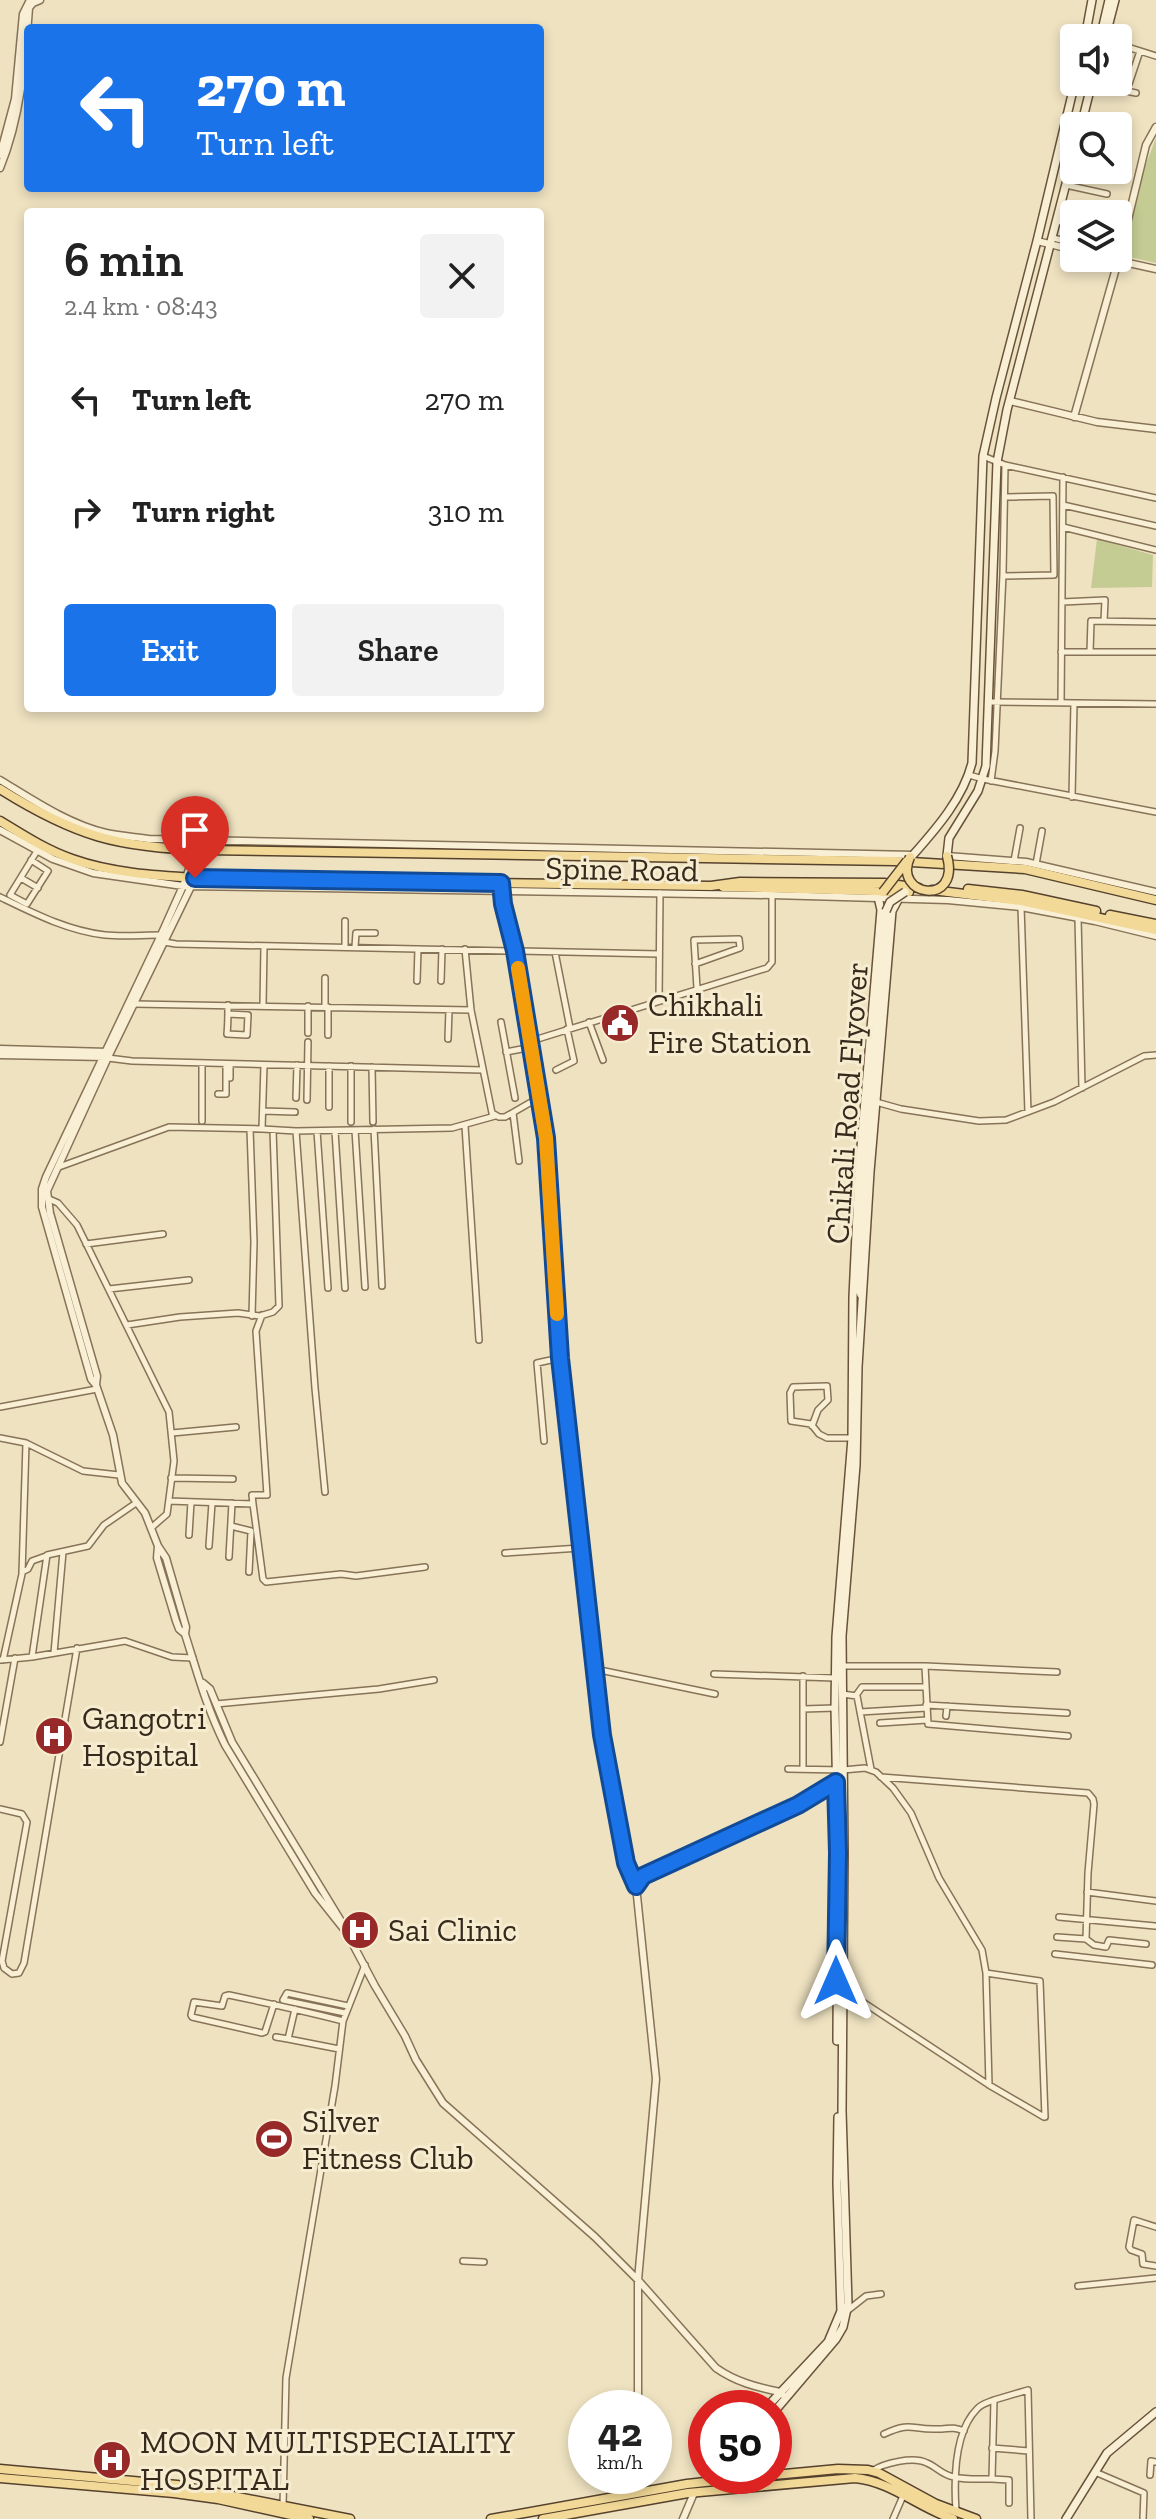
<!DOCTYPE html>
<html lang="en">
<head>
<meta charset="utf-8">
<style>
  body { margin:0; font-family:"Zilla Slab",serif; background:#f2f2f2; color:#222; height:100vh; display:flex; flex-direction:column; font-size:30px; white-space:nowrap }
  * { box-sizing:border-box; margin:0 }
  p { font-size:26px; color:#767676 }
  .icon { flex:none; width:44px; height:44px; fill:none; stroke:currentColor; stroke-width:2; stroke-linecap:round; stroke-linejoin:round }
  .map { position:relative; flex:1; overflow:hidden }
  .sheet { position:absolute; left:24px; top:208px; width:520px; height:504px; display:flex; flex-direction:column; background:#fff; border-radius:8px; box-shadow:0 4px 12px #0003 }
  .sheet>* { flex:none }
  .top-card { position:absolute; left:24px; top:24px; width:520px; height:168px; border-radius:8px; box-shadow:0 4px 12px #0003; background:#1a73e8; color:#fff; overflow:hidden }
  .tools { position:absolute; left:1060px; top:24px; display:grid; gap:16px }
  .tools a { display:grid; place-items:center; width:72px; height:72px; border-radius:8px; background:#fff; box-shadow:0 4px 12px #0003; font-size:40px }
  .speed { position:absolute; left:568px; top:2390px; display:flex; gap:16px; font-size:40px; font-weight:700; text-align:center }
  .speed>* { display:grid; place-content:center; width:104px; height:104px; border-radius:50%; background:#fff; box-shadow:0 4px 12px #0003; line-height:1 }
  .speed small { font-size:20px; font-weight:400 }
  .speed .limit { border:12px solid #d22; background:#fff; color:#111 }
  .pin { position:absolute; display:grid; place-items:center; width:68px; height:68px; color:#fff; margin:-82px -34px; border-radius:50% 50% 50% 0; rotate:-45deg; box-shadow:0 0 8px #0007 }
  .pin .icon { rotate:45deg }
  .me { position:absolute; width:88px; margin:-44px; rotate:0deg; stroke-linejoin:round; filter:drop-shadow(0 0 6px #0008) }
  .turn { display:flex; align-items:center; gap:28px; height:168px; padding:0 40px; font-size:36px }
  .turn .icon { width:104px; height:104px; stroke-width:2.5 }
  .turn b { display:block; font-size:56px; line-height:68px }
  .round { display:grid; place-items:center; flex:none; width:84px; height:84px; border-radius:8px; background:#f2f2f2 }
  .headline { display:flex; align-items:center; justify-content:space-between; height:136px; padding:0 40px }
  h1 { font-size:48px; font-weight:600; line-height:60px }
  .primary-button { display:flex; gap:16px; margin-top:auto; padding:16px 40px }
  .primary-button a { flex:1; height:92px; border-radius:8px; background:#1a73e8; color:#fff; font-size:32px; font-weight:600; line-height:92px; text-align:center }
  .primary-button a+a { background:#f2f2f2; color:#222 }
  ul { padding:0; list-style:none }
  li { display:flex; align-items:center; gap:24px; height:112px; padding:0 40px }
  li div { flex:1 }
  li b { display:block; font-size:30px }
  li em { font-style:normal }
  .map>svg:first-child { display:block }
</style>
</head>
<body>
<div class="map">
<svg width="1156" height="2519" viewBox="0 0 1156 2519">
  <rect width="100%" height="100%" fill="#eee2c0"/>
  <path fill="#c4cc94" d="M1156,138V263L1125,256L1136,190Z
    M1097,539L1153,555L1152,587L1091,588Z"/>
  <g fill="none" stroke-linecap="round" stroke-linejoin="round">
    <defs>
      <path id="minor" d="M1118,44L1156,56
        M1091,84L1136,93
        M1129,84L1140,51
        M1084,115L1128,124
        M1118,151H1119
        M1100,170L1114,173
        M1066,185L1107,194
        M1060,207L1089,214
        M1057,221L1074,225
        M1053,238L1074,243
        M983,456L1005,465L1156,498
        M1063,505L1156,526
        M1063,527L1156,550
        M1003,576L1054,575L1053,496L1005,497
        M1062,602L1105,600L1104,621
        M1061,652H1156
        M1090,652L1091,621L1156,622
        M990,702L1156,704
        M1061,703L1063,477
        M969,775L983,779L1156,812
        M991,781L995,751L1003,574L1005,465
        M1072,797L1074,703
        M1014,861L1020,828
        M1036,864L1042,831
        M21,878L38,888
        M501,888L515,951L546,1138L560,1358L602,1735L626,1863L636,1886
        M10,895L27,904L48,871L31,860
        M10,895L37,851
        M0,897C33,913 68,931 105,935C124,937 142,935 161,935
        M1021,907L1028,1112
        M1078,918L1082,1088
        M164,942L176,944L659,954
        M345,947V921
        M355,947L356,933H375
        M465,949L471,1010L492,1113L499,1117H505L540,1097
        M555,952L570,1028
        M695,964L740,948L739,939L694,940L697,988
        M417,981L418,949
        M441,981L442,949
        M659,1000L660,893
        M134,1004L471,1010
        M263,1005L264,946
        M308,1006V1033
        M325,1007V978
        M228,1014L248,1015L247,1035L227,1034C228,1024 228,1015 228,1005
        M501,1022L515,1098
        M589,1022L603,1060
        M328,1035V1007
        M448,1039L449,1010
        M531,1041L767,968L772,962V895
        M506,1052L532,1047
        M108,1058L132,1061L482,1070
        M264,1065L262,1129L296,1131L452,1128L495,1116
        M329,1066V1107
        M372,1067L373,1122
        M556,1070L574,1061L567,1029
        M230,1078V1064
        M218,1094H226V1064
        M296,1098L297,1065
        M307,1100L308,1042
        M876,1102L901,1109L979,1121L1006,1120L1054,1102L1144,1056L1156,1055
        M263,1111L295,1112
        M513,1113L519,1161
        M202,1121V1063
        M351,1122V1066
        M465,1126L479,1340
        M250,1129L254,1242L252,1316
        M374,1129L382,1286
        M355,1130L365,1287
        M296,1131L315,1388L325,1492
        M317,1131L328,1288
        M335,1131L345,1288
        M59,1167L169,1127L262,1129
        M49,1199L58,1203L77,1225L169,1412L174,1461L167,1514L151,1528
        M86,1244L163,1234
        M109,1289L189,1280
        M127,1325L180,1317L238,1313L260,1316L273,1312L279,1306L273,1130
        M0,1407L97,1389
        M812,1426L818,1410L828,1400L827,1386L793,1387L790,1393L791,1421L811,1424L819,1434L827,1438H853
        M172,1433L236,1427
        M0,1438L26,1443L22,1574L3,1660
        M544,1441L537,1363L560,1358
        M26,1443L83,1471L119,1475
        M171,1478L233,1479
        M169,1501L253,1504L252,1495H267L256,1331L262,1315
        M253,1504L263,1579L266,1582L341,1574L356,1576L425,1567
        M231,1526L251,1531L249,1572
        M189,1535L191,1502
        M209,1546L212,1503
        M505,1553L580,1548
        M229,1557L232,1503
        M22,1572L28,1569L32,1561L46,1556
        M54,1653L63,1552
        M32,1657L47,1555L88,1546L104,1525L136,1503
        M1,1660L32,1657L125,1641L172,1657L193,1658
        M843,1666H925L1057,1672
        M925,1666L928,1724L1068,1736
        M595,1669L715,1694
        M714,1674L835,1678
        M803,1676V1769
        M842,1694L857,1696L871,1769
        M857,1694L862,1687H926
        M216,1704L379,1689L434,1680
        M926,1705L1067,1713
        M803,1709L835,1708
        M860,1712L926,1708
        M946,1716L947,1706
        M880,1723L927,1720
        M0,1742L15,1658
        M788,1769L843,1770L865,1768L876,1772L893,1788L911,1813L939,1878L982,1950L986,1973
        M881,1777L1088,1793L1093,1799L1094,1804L1088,1873L1086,1939
        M0,1809L22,1814L27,1822L2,1961L4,1968L12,1974L19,1973L24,1963L77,1648
        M1087,1892L1156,1901
        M1059,1917L1155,1926
        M1057,1937L1086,1939L1094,1945L1106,1947L1109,1940L1146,1944
        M1055,1954L1152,1965
        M843,1989L989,2085L1044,2117
        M274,2004L265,2032L262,2033L192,2017L191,2015L194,2002L222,2006L225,1996L229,1995C267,2003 305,2011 343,2021
        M295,2009L288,2039L339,2049
        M345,2013L283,2000L287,1993L348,2006
        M276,2037L288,2039
        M989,2085L986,1973L1040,1981L1045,2117
        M1156,2227L1134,2220L1129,2247L1131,2250L1142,2254L1143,2264L1156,2266
        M463,2261L484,2262
        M1078,2286L1156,2278
        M847,2311L866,2296L881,2294
        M994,2400L1028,2390L1031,2519
        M884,2434C912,2421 911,2430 937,2429C950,2429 951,2426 964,2431
        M992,2448L1029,2451
        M872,2471C884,2463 913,2456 927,2463C937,2467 942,2475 954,2477C966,2480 980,2479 992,2479L994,2400C989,2402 981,2404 977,2409C954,2432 954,2481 956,2511
        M1095,2472L1144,2493L1143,2519
        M1150,2475L1151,2461L1156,2462
        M992,2479L1009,2480V2503
        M283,2506L286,2378L335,2086L343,2021L365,1965
        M893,2519L903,2496"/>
      <path id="tertiary" d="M0,155L15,99L23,14L30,0
        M0,168C21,117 25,62 29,8L33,3L40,0
        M1037,241L1074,250
        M1106,258L1156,269
        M1010,401L1097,422L1156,429
        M1074,417L1118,261L1146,145L1156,127
        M0,780C33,800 68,824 106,833C120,836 135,837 149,839L913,855
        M0,830L53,859L93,873L183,886L772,895L948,900L1021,907L1095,921L1156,936
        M199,841L183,886L161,935L46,1177L42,1189V1207L91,1379L96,1385L113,1435L122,1483L145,1513L158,1546L166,1558L186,1627L185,1634C197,1672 207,1709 225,1745L315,1893L350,1937
        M947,856L1026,862L1156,892
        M0,1049L108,1052
        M0,1055L105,1057
        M96,1385L97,1376L50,1213L47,1191L110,1053L200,868L207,847
        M158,1546L157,1558L176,1621L179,1629L185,1634
        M203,1683L210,1689L232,1742L341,1921
        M348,1935L375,1986L405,2036L416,2060L443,2103L595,2237L638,2280L716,2368C736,2382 756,2387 780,2392L783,2395
        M638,2408V2280L656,2079L636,1886L643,1876L739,1833L840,1781
        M633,2493L634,2476
        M683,2519L694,2493"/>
      <path id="secondary" d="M1103,36L1102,30L1109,0
        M1085,38L1092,0
        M1103,38L1107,31L1115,0
        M1081,126L1092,82
        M913,855C937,828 963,798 972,763L983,456L996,398L1037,241L1075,82
        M947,856L949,838L978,791L986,766L997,462L1007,410L1074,153
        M861,1295L858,1286L864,1171L886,911
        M837,2041L838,1853L835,1708L836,1637L852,1438L853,1297L859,1171L881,910L878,897
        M766,2408L828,2342L841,2311L837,2183L838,2117
        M774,2412L836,2339L843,2327L848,2304L842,2111L844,1853L842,1636L856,1465L858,1367L870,1172L892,911L899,898
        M1066,2519L1107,2453L1156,2412"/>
      <path id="primary" d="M0,789C75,836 118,848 206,850L895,861L1025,869L1156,900
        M0,821C23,835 46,850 72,859C117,875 166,876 214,879L711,886L740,882L884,883L919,888
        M723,887L909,892
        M968,889L1022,895L1096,911
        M932,890L1021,901L1156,930
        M1110,915L1156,924
        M0,2469L177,2485L350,2519
        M774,2475L838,2469L868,2470L879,2473L936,2504L976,2519
        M0,2478L174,2493L218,2499L309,2519
        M491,2519L687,2484L761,2476
        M543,2519L688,2493L855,2478C890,2481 920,2508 953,2519"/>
    </defs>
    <use href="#minor" stroke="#877358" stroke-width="8"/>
    <use href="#tertiary" stroke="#877358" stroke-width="9"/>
    <use href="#secondary" stroke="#69543b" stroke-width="10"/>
    <use href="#primary" stroke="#55412d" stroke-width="11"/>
    <use href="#minor" stroke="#f9efd4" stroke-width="5"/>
    <use href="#tertiary" stroke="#f9efd4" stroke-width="6"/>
    <use href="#secondary" stroke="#f9efd4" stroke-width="7"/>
    <use href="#primary" stroke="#f2d997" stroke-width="8"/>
    <defs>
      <path id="secondary-bridge" d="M886,911L890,902L905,892"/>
      <path id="primary-bridge" d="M910,857C892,897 961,907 947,856
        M883,892L907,861"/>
    </defs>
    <use href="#secondary-bridge" stroke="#69543b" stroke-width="10" stroke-linecap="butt"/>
    <use href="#primary-bridge" stroke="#55412d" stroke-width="11" stroke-linecap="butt"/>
    <use href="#secondary-bridge" stroke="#f9efd4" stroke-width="7"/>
    <use href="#primary-bridge" stroke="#f2d997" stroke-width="8"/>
  </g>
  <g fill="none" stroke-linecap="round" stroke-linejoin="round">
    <defs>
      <path id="route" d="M195,878L501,883L503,904L515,951L546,1138L560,1358L602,1735L626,1863L636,1886L643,1876L798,1805L836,1782L838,1853L836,1981"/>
    </defs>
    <use href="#route" stroke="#114b97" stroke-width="20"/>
    <use href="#route" stroke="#1a73e8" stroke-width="14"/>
    <path stroke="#f59e0b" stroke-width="14" d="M518,968L546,1138L557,1314"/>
  </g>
  <defs>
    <symbol id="civic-disc" viewBox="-11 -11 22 22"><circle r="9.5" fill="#972a28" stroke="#f6ecd0"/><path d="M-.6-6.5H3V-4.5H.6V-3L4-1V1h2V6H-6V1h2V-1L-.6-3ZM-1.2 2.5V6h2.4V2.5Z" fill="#fff"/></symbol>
    <symbol id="hospital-disc" viewBox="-11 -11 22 22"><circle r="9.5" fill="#972a28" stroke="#f6ecd0"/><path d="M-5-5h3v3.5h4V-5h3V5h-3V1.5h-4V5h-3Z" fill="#fff"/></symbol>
    <symbol id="stadium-disc" viewBox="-11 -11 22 22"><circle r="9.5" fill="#972a28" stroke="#f6ecd0"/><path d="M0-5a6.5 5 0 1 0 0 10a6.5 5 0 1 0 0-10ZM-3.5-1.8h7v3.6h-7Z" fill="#fff"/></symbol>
  </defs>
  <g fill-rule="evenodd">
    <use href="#civic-disc" x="598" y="1001" width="44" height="44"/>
    <use href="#hospital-disc" x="32" y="1714" width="44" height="44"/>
    <use href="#hospital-disc" x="338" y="1908" width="44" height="44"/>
    <use href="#stadium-disc" x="252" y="2117" width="44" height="44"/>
    <use href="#hospital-disc" x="90" y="2438" width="44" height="44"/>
  </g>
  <g text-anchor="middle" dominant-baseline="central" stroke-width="6" stroke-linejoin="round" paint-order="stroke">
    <g font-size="32" fill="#372a1d" stroke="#f6ecd0">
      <text transform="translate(622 869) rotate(1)">Spine Road</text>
      <text transform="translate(847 1103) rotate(-86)">Chikali Road Flyover</text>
    </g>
    <g font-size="32" fill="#372a1d" stroke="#f6ecd0" text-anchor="start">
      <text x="648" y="1005">Chikhali<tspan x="648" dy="37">Fire Station</tspan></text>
      <text x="82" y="1718">Gangotri<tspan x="82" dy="37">Hospital</tspan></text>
      <text x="388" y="1930">Sai Clinic</text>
      <text x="302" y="2121">Silver<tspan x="302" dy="37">Fitness Club</tspan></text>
      <text x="140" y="2442">MOON MULTISPECIALITY<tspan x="140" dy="37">HOSPITAL</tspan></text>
    </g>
  </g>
</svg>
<div class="tools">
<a><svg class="icon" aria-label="sound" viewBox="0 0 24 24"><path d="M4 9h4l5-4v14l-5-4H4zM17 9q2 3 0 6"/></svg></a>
<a><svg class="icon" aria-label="search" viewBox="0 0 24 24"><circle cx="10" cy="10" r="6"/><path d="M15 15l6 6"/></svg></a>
<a><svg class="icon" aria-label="layers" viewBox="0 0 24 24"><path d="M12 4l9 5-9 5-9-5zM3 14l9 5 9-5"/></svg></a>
</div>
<div class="speed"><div>42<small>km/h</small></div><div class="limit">50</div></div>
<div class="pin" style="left:195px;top:878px;background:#d93025"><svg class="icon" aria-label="arrive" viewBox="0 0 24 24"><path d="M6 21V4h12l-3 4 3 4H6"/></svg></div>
<svg class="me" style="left:836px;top:1981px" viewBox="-20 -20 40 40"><path d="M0-17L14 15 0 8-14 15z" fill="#1a73e8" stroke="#fff" stroke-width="4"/></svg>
<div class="top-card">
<div class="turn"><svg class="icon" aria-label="left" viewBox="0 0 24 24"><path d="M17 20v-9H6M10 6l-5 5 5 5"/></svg><div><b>270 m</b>Turn left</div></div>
</div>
<section class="sheet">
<div class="headline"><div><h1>6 min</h1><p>2.4 km · 08:43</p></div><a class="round"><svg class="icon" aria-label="close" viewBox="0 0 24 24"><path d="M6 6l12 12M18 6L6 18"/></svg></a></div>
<ul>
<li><svg class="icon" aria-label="left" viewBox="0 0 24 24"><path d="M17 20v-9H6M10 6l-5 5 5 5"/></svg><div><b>Turn left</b></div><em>270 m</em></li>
<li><svg class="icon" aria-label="right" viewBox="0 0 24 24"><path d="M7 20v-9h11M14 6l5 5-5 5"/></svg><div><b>Turn right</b></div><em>310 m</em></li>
</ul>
<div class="primary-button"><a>Exit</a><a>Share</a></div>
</section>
</div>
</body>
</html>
